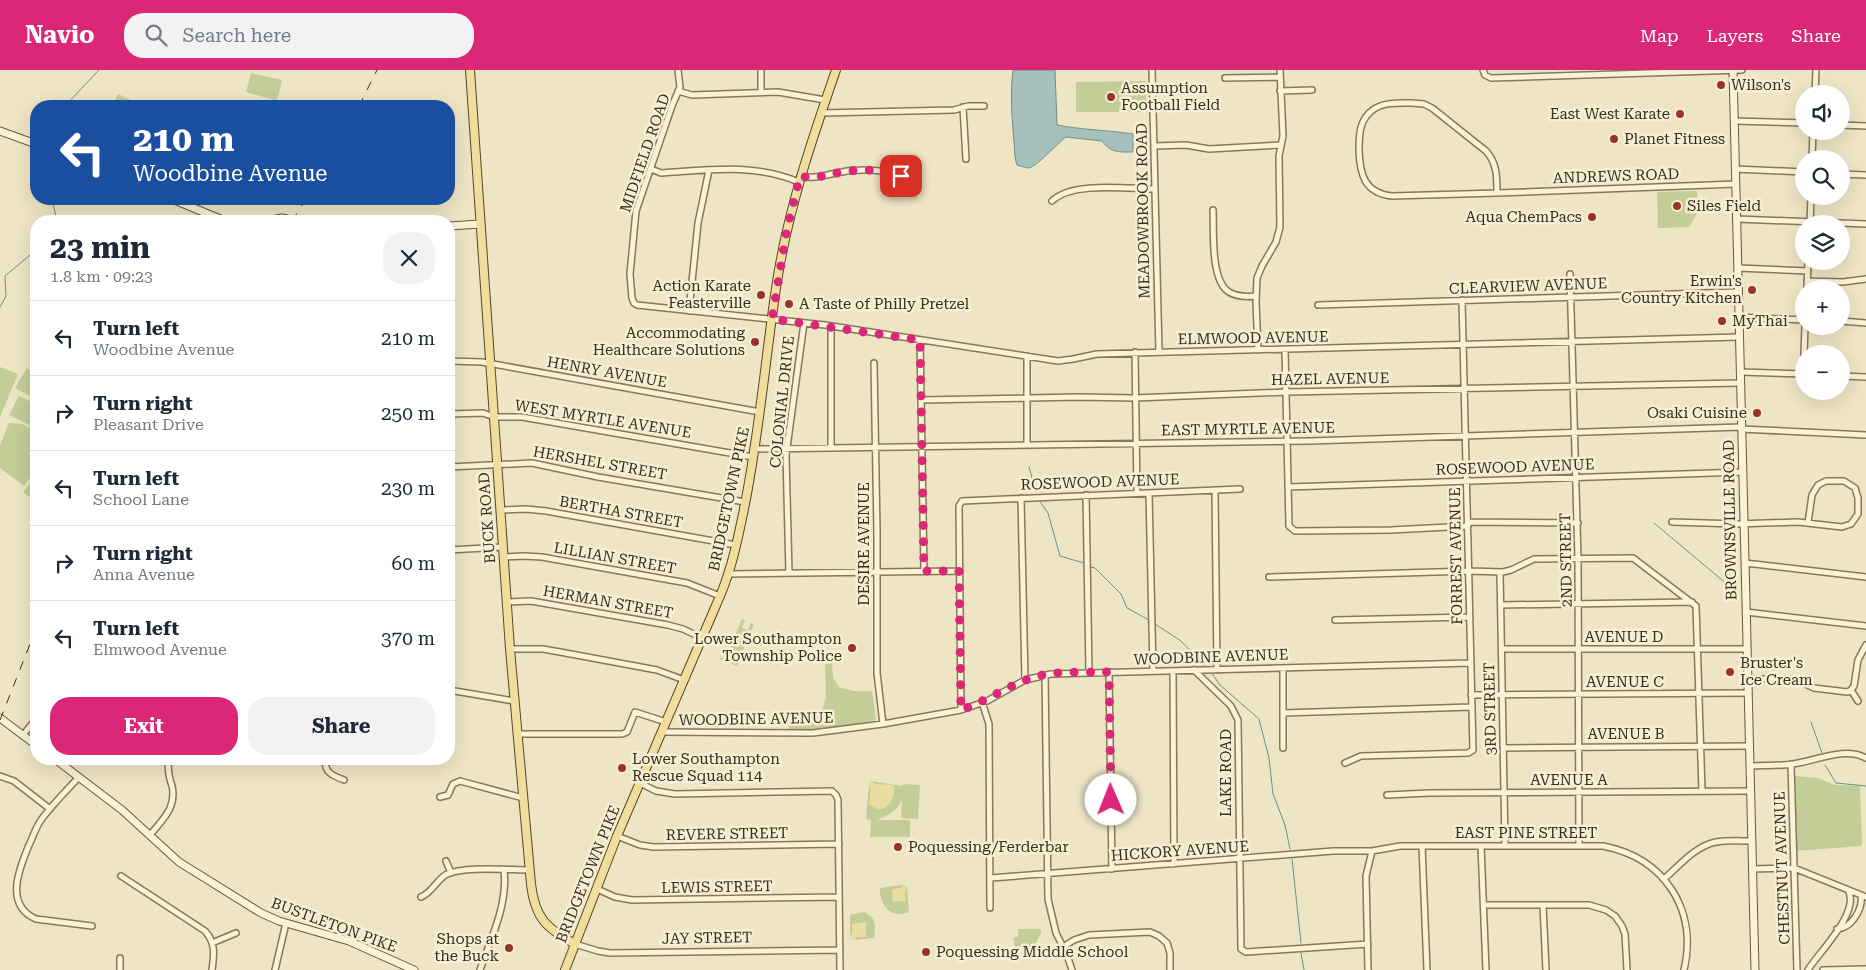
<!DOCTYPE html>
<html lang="en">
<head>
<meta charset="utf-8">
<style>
  body { margin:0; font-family:"Roboto Serif",serif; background:#f2f2f3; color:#1f2937; height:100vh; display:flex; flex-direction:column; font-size:19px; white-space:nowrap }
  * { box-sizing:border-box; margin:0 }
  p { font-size:16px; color:#747a83 }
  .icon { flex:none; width:28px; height:28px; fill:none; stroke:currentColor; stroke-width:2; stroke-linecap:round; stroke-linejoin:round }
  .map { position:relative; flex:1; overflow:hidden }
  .details { position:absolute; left:30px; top:145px; width:425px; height:550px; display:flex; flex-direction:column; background:#fff; border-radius:20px; box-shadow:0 5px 20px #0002 }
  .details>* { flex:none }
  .top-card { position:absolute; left:30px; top:30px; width:425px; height:105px; border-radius:20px; box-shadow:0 5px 20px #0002; background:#1a4fa0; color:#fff; overflow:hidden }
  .controls { position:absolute; left:1795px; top:15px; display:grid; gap:10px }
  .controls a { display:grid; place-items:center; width:55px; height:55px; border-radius:50%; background:#fff; box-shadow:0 5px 20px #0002; font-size:25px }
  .pin { position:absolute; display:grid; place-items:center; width:42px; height:42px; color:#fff; margin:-21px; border-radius:10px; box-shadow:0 2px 8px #0006 }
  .me { position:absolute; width:55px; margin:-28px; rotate:359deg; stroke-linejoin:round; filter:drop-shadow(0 0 4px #0008) }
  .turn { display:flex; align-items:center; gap:18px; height:105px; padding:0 20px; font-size:22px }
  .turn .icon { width:65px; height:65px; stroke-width:2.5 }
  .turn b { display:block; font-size:35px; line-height:42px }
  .round { display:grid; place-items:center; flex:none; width:52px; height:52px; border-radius:20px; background:#f2f2f3 }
  .headline { display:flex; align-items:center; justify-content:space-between; height:85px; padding:0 20px }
  h1 { font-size:30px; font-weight:700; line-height:38px }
  .button { display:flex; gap:10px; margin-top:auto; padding:10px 20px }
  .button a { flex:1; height:58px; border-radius:20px; background:#db2777; color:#fff; font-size:20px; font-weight:700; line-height:58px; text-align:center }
  .button a+a { background:#f2f2f3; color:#1f2937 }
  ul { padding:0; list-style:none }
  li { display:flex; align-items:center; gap:15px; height:75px; padding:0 20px; border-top:1px solid #e0e1e3 }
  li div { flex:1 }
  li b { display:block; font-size:19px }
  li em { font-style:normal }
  header { display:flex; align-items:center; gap:30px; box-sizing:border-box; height:70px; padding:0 25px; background:#db2777; color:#fff }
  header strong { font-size:24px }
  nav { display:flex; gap:28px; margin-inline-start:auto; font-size:18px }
  .search { width:350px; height:45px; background:#f2f2f3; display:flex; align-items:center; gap:12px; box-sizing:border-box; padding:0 18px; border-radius:20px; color:#747a83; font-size:19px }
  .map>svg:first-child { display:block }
</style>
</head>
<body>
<header>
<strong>Navio</strong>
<div class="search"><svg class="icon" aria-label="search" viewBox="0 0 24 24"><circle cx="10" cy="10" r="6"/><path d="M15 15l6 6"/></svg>Search here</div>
<nav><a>Map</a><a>Layers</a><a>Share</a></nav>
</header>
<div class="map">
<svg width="1866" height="900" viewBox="0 0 1866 900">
  <rect width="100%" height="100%" fill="#eee5c4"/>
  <path fill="#c2cd98" d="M251,3L282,10L277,31L246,22Z
    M1146,11V42H1076V12Z
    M118,24L144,36H112Z
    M1697,121L1698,142L1689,157L1658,158L1657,122Z
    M0,297L18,304L0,347Z
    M27,298L36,304L35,329L15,318Z
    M19,326L36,334V340L29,355L9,345Z
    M9,353L22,354L36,361V400L24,416L0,398V375Z
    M36,406V432L23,422Z
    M742,549L745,550L742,558L748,560L751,553L754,554L740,587L745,590L744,591L740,590L737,596L720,589V587L725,589Z
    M832,593L833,608L839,617L853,621H872L876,650L830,659L789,661V649L821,645L826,627L825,594Z
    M1794,706L1818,708L1835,715L1860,716L1862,776L1795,781Z
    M871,711L903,716V714L920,715L918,749L901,748L902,730C897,741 888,746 877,750H910V767H870L871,750L866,749L869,714Z
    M902,815L907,817L909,842C892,849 879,836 880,818Z
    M864,842C876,847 876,856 874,868L853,870L850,867V845Z
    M1018,859H1041V863L1035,875L1016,880L1013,868L1018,866Z"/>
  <path fill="#eadda1" d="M871,711L875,714L894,715C896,730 885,748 869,734L871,718L868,717L869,714Z
    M902,816L907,818L905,822L906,831L893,832L892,819L901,818Z
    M866,852V867H855L856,870H853L850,867V865L852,864V854Z"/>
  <path fill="#a6c1bc" stroke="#6c908a" d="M1013,0H1055L1057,55C1083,60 1107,60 1133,64V82C1119,82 1111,83 1102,71L1066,67C1058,73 1036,97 1029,98C1026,98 1021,96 1017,95C1014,87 1015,81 1014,72C1012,48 1010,24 1013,0Z"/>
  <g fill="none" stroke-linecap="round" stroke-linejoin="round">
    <path stroke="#6c908a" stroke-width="1" d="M65,36L99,0
      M36,89L33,100L36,103
      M52,129L57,151
      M0,237L6,226L5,206L36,180
      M1029,397L1036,422
      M1039,430L1048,443L1060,486L1084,493
      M1654,453L1734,520
      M1090,497L1095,498L1121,524L1127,538L1149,550
      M1155,554L1181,571L1205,596
      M1211,602L1220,615L1259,649L1269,688L1273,724L1285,755L1290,779
      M1811,652L1822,683
      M1825,695L1836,713L1866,716
      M1292,789L1301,873
      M1301,883L1304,900"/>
    <defs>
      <path id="street" d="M678,0L680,17L672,36L636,141L630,204L632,228L634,233L637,235L825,255L1058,291L1073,289L1097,284L1739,267
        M761,0V22
        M1152,0L1159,282
        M1483,0L1485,5L1491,8L1742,0
        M1225,8L1280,7
        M678,21L692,25L778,22L825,30
        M1280,21L1312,20
        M1815,24L1816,0
        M1412,33L1424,34L1432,38L1486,81C1497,93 1497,107 1497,123L1392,126C1364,123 1360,104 1359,81C1359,65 1359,49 1374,39C1385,32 1399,33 1412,33Z
        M963,37L966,89
        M821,43L954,40L968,36H984
        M1734,51L1804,53
        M1841,55L1866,56
        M1154,76L1186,75L1209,79L1280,75
        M1812,89L1813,61
        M651,99L661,103C709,100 753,93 799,112
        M1735,99L1804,102
        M1841,104L1866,105
        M800,106C814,110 828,104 842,102C857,99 891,99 903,107
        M1497,123L1736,114
        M1052,131C1072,111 1128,119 1155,119
        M1213,140C1214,160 1210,210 1229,222C1237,227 1246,227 1256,226
        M1736,149L1866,154
        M1810,153L1811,126
        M1738,198L1808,201
        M1570,204L1578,489L1579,775
        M1807,211L1843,212L1866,209
        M1807,219L1808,191
        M1318,235L1738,222
        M689,241L698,153L709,100
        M1739,247L1804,250
        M1841,251L1866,253
        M831,256V378
        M920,270L924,501
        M1258,280L1256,232L1257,208L1262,196L1276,172L1280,157L1279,86L1283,66L1280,0
        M1285,280L1289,456L1295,461L1391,460L1468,456
        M1135,282L1137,423
        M1804,284L1805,256
        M1027,286V375
        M449,291L482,292L760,342
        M874,293L877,461V603L883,654
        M1740,302L1804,304
        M1803,304L1804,294
        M1841,306L1866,307
        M921,330L1078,327L1135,328L1287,322L1740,313
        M449,344L483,343L494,347H522L753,387
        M1741,359L1866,365
        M755,379L1310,371L1741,357
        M449,397L532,393L598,407L745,432
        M1288,417L1743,402
        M1215,420L1217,600
        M1149,423L1153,601
        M1086,425L1089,603
        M1021,428L1025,610
        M501,440L526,439L546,441L736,475
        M1468,452L1578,453
        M1672,452L1737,454L1798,452L1842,457L1851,454L1858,444V428L1855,418L1844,411H1826L1818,415L1812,425L1808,453
        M449,480L503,477
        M504,487L524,486L542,487L687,513L720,526
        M1745,493L1866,507
        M789,503L786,385L804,253
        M1500,503L1505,775
        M728,504L959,501
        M1269,507L1469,501L1503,502L1511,500L1534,489L1633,488L1696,536L1702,721
        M507,532L531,531L668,555L683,559L702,568
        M1501,535L1692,532
        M1746,542L1866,556
        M1335,550L1470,547
        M510,579H543L560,582L657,600L684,610
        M1502,579H1747
        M1283,598V678
        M1194,600L1231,636L1238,650L1241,879L1246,882L1368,874
        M1173,601L1174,794
        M1109,602L1112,799
        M1045,605L1048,829L1056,863L1067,885L1072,900
        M1748,609H1789L1797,610L1814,618L1847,622L1851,620
        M449,620L514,631
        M1851,620L1854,616L1858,590L1866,575
        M1851,620L1858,631
        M1471,625L1748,623
        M982,632L989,654L990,838
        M961,640L959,436L962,431L1240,419
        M1283,643L1471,637
        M662,662L813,663L883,654L961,640L987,631L1025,610L1051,604L1471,593
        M517,664H622L627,662L635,642L666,652
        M23,665L36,649
        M1503,678L1750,676
        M326,689C323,702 333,706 344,710
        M1345,693L1361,686L1468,683L1473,680L1462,230
        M1791,694L1797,900
        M1750,696C1764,695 1779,696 1793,694C1816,691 1845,676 1866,688
        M0,706L14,711L50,739
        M79,707C66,721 52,735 41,750C36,757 33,767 29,775C19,799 4,835 36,849L92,856
        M640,713L656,721L675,724L832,721L836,725L838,730L840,900
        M1387,725L1429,723L1751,721
        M440,727L448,725L453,714L460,711L523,728
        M150,765C162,750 177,738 172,716C169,707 167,698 169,689
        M617,766L640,775L654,777L839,774
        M1422,776L1427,900
        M1481,776L1486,900
        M446,791L451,803
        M1752,799L1794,798L1866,827
        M121,806L205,861C216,873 214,885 212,900
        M991,808L1333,781H1372L1400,776H1603C1665,788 1698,840 1684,900
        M1664,809C1679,796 1695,776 1716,772C1727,770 1740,771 1752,771
        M597,819L615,827L632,830L839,827
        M421,827C433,822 436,810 447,804C464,796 509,800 529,800
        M1484,835H1589L1606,840L1615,846L1622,856L1625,864L1627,900
        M1543,835L1546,900
        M1837,859C1852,858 1863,839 1861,825
        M212,873L236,863
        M575,874L598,881L610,883L840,880
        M1063,877L1074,870L1089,865L1150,862L1159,866L1167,873L1170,883V900
        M120,900V888
        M275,900L286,853
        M480,900C491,868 508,835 504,800
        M1368,900L1366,806L1372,781
        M1808,900C1818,883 1861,842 1848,820
        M1823,900L1866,899"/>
      <path id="secondary" d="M1733,0L1755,900
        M0,61L36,74
        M172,129L225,151
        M267,151L282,148L287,149
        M449,156L480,154
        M0,648L36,675
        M55,689L122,740L179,792L261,843L279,851L349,871L414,900"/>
      <path id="primary" d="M470,0L510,579L531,814C535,848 546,858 575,874
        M565,900L617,766L720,526C732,498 738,468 744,439C759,366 765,292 776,218C787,143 811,72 836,0"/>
    </defs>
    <use href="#street" stroke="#89775a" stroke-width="8"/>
    <use href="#secondary" stroke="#6b583d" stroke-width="9"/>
    <use href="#primary" stroke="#57452e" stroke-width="10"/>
    <use href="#street" stroke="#f9f2d7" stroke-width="5"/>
    <use href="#secondary" stroke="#f9f2d7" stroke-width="7"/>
    <use href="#primary" stroke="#f2de9c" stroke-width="8"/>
    <path stroke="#392e1e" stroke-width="1" stroke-dasharray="9 9" stroke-linecap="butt" d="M359,36L377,0
      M292,151L306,129
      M0,650L36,559"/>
  </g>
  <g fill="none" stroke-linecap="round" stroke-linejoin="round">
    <path stroke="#db2777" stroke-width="9" stroke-dasharray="0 16.2" d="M901,106C888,99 857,99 843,102C828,104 815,110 800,106L787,159L772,249L920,270L924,501H959L961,640C987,631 1010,614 1035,607C1058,600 1085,603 1109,602L1111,730"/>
  </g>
  <g fill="#99332a" stroke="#f6efd3" stroke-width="2">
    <circle cx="1721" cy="15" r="5"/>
    <circle cx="1111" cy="27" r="5"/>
    <circle cx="1680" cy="44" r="5"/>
    <circle cx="1614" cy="69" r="5"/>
    <circle cx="1677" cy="136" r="5"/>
    <circle cx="1592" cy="147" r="5"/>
    <circle cx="1752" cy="220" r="5"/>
    <circle cx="761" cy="225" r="5"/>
    <circle cx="789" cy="234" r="5"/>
    <circle cx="1722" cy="251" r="5"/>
    <circle cx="755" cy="272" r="5"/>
    <circle cx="1757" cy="343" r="5"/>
    <circle cx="852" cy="578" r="5"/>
    <circle cx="1730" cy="602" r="5"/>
    <circle cx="622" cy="698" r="5"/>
    <circle cx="898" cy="777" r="5"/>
    <circle cx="509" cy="878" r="5"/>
    <circle cx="926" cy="882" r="5"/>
  </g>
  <g text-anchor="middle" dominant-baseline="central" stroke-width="5" stroke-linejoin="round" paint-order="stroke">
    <g font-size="15" fill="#392e1e" stroke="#f6efd3" text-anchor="start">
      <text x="1731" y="15">Wilson's</text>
      <text x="1121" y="18">Assumption<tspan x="1121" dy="17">Football Field</tspan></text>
      <text x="1670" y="44" text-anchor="end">East West Karate</text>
      <text x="1624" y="69">Planet Fitness</text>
      <text x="1687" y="136">Siles Field</text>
      <text x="1582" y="147" text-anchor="end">Aqua ChemPacs</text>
      <text x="1742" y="211" text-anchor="end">Erwin's<tspan x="1742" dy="17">Country Kitchen</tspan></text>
      <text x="751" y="216" text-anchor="end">Action Karate<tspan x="751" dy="17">Feasterville</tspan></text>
      <text x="799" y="234">A Taste of Philly Pretzel</text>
      <text x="1732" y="251">MyThai</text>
      <text x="745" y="263" text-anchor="end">Accommodating<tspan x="745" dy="17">Healthcare Solutions</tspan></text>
      <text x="1747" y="343" text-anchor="end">Osaki Cuisine</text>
      <text x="842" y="569" text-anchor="end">Lower Southampton<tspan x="842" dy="17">Township Police</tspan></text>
      <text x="1740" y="593">Bruster's<tspan x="1740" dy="17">Ice Cream</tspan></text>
      <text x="632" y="689">Lower Southampton<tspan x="632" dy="17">Rescue Squad 114</tspan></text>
      <text x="908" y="777">Poquessing/Ferderbar</text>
      <text x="499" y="869" text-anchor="end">Shops at<tspan x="499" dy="17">the Buck</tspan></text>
      <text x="936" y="882">Poquessing Middle School</text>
    </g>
    <g font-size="15" fill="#392e1e" stroke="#f6efd3">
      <text transform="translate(645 83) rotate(-71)">MIDFIELD ROAD</text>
      <text transform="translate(1616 106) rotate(-2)">ANDREWS ROAD</text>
      <text transform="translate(1143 141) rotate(-91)">MEADOWBROOK ROAD</text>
      <text transform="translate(1528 216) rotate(-2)">CLEARVIEW AVENUE</text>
      <text transform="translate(1253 268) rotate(-1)">ELMWOOD AVENUE</text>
      <text transform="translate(607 302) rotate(10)">HENRY AVENUE</text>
      <text transform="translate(1330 309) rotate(-1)">HAZEL AVENUE</text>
      <text transform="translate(782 332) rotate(-84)">COLONIAL DRIVE</text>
      <text transform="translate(603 349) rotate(9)">WEST MYRTLE AVENUE</text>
      <text transform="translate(1248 359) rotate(-1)">EAST MYRTLE AVENUE</text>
      <text transform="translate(600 393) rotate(10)">HERSHEL STREET</text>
      <text transform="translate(1515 397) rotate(-2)">ROSEWOOD AVENUE</text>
      <text transform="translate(1100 412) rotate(-2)">ROSEWOOD AVENUE</text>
      <text transform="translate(729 429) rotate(-78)">BRIDGETOWN PIKE</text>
      <text transform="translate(621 442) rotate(10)">BERTHA STREET</text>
      <text transform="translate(487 448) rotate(-94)">BUCK ROAD</text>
      <text transform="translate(1730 450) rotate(-91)">BROWNSVILLE ROAD</text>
      <text transform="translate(864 474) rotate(-90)">DESIRE AVENUE</text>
      <text transform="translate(1456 486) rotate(-91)">FORREST AVENUE</text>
      <text transform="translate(615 488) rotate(10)">LILLIAN STREET</text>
      <text transform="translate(1566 490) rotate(-91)">2ND STREET</text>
      <text transform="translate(608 532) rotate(10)">HERMAN STREET</text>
      <text x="1624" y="567">AVENUE D</text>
      <text transform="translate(1211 587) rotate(-2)">WOODBINE AVENUE</text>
      <text x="1625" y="612">AVENUE C</text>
      <text transform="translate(1490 639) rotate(-91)">3RD STREET</text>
      <text transform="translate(756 649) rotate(-1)">WOODBINE AVENUE</text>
      <text x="1626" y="664">AVENUE B</text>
      <text transform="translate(1226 703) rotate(-90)">LAKE ROAD</text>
      <text x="1569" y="710">AVENUE A</text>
      <text x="1526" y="763">EAST PINE STREET</text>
      <text transform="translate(727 764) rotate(-1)">REVERE STREET</text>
      <text transform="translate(1180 781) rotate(-4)">HICKORY AVENUE</text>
      <text transform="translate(1782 798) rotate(-92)">CHESTNUT AVENUE</text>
      <text transform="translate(588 804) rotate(-68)">BRIDGETOWN PIKE</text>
      <text transform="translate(717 817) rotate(-1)">LEWIS STREET</text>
      <text transform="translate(334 855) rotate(20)">BUSTLETON PIKE</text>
      <text transform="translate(707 868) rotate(-1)">JAY STREET</text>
    </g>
  </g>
</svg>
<div class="controls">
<a><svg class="icon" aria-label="sound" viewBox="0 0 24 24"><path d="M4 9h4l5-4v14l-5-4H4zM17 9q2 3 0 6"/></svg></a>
<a><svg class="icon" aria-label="search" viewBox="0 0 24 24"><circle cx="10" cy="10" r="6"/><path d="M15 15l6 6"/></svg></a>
<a><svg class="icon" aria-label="layers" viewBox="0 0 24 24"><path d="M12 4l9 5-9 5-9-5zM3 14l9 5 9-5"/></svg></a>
<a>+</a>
<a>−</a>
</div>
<div class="pin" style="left:901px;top:106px;background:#d93025"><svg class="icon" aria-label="arrive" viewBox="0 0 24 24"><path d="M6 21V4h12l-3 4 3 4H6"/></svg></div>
<svg class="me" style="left:1111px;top:730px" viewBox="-20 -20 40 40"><circle r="19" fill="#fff"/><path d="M0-13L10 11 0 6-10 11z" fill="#db2777"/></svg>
<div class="top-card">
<div class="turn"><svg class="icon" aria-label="left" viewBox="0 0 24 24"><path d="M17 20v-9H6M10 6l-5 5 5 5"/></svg><div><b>210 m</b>Woodbine Avenue</div></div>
</div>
<section class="details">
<div class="headline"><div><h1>23 min</h1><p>1.8 km · 09:23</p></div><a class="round"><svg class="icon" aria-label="close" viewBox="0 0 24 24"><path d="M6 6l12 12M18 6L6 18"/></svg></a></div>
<ul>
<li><svg class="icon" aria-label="left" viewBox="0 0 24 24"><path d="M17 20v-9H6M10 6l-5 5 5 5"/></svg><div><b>Turn left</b><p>Woodbine Avenue</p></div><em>210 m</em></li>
<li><svg class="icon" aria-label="right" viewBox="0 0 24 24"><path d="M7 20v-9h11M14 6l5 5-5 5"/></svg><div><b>Turn right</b><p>Pleasant Drive</p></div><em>250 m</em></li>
<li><svg class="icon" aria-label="left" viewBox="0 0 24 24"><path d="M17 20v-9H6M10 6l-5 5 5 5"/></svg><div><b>Turn left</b><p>School Lane</p></div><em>230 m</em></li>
<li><svg class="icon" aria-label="right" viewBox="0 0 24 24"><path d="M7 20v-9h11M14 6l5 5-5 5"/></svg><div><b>Turn right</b><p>Anna Avenue</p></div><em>60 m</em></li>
<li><svg class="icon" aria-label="left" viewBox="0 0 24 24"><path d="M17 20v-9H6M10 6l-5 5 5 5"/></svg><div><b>Turn left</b><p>Elmwood Avenue</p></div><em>370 m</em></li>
</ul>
<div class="button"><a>Exit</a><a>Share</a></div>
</section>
</div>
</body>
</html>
